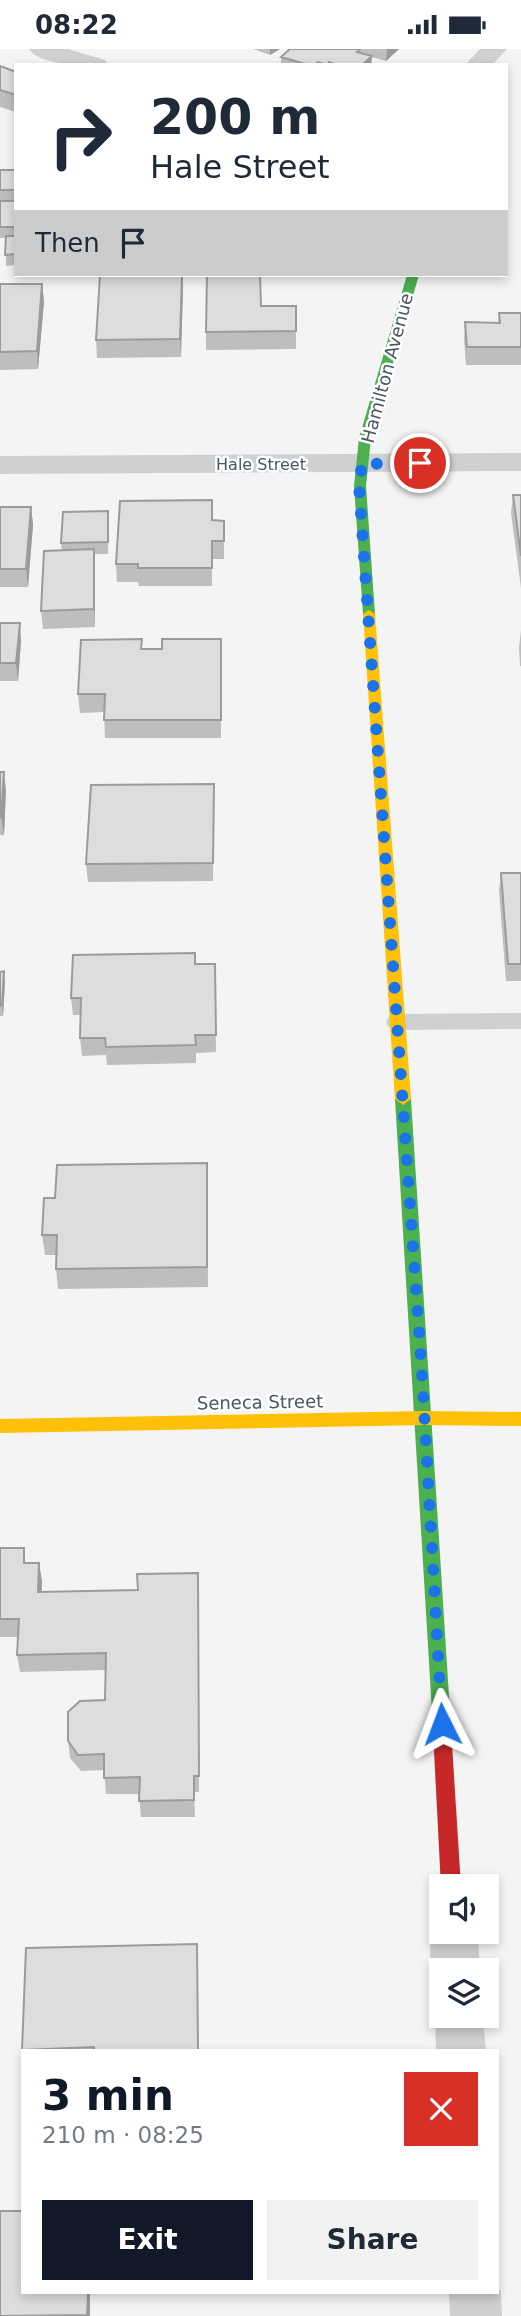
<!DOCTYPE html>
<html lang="en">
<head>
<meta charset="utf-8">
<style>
  body { margin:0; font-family:"DejaVu Sans",sans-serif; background:#f2f2f3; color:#1f2937; height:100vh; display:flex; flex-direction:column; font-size:26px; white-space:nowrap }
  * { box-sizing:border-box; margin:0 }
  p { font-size:23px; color:#747a83 }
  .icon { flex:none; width:38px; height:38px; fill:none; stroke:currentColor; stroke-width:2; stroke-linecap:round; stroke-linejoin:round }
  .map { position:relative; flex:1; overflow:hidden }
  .panel { position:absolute; left:21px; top:2000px; width:478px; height:245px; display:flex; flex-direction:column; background:#fff; border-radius:0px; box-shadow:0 4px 10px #0003 }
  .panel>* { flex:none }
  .hud { position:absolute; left:14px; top:14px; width:494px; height:214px; border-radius:0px; box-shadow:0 4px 10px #0003; background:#fff; color:#1f2937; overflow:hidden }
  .fabs { position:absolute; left:429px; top:1825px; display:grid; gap:14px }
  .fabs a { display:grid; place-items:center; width:70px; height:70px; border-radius:0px; background:#fff; box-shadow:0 4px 10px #0003; font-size:35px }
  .pin { position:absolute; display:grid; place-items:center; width:60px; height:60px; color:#fff; margin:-30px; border:4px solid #fff; border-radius:50%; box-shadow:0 2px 7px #0007 }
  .me { position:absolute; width:77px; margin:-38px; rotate:357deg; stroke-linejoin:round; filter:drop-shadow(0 0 5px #0008) }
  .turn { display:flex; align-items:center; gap:24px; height:147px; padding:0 21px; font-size:32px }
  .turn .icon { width:91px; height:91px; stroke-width:2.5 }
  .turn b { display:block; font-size:49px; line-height:60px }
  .then { display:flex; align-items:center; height:66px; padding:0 21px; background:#0003; gap:14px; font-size:26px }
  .round { display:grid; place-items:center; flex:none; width:74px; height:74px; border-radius:0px; background:#f2f2f3 }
  .summary { display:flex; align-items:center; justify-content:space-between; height:119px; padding:0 21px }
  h1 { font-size:42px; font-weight:700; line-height:52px; color:#111827 }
  .button { display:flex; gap:14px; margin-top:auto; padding:14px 21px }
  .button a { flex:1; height:80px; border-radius:0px; background:#111827; color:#fff; font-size:28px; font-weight:700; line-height:80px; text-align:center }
  .button a+a { background:#f2f2f3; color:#1f2937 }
  .status { display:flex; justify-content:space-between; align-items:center; height:49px; padding:0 35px; background:#fff; direction:ltr }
  .status svg { height:19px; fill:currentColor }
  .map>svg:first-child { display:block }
</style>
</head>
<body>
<div class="status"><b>08:22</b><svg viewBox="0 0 49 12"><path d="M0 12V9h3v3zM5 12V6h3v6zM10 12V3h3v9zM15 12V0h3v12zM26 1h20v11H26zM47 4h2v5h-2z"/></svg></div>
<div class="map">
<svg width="521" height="2267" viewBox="0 0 521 2267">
  <rect width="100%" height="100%" fill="#f4f4f4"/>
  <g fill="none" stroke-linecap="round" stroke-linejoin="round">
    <path fill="#ced0d2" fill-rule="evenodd" d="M521,964V980L397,981L389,979L386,973L389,967L397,965Z"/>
    <path fill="#ced0d2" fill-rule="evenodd" d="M29,0H68L105,11L108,16C88,16 41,18 29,0Z
      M480,0H507L492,16H465Z
      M521,404V422L0,425V407Z
      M441,1865V1883H478L480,1922H441V1940C426,1921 428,1888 437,1867Z
      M441,1952V1967H483L486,2002H436L435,1967Z
      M497,2234L501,2244L502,2267H450L449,2244H497Z"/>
    <path fill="#4caf50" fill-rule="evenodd" d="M407,226H419L371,389L366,437L375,565L369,569L363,565L354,437L359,389Z
      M403,1044L411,1050L450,1663L448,1669L441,1671L434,1669L432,1663L395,1050Z"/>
    <path fill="#ffc107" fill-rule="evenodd" d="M369,561L375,565L411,1050L403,1056L395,1050L363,565Z
      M425,1362L521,1363V1377L425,1376L0,1384V1370Z"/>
    <path fill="#c62828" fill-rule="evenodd" d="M441,1655L448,1657L450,1663L461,1838H441L432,1663L434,1657Z"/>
  </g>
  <path fill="#bebebf" d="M253,0H280L270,6Z
    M288,0H399L386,12L372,8L371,16H281V8L288,2Z
    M0,17L16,23V63L0,58Z
    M0,121H16V152H0Z
    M0,152H16V216L6,217V189H0Z
    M0,235H42L44,253L38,320L0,321Z
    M183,239L181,308L97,309L96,291Z
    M499,264H521V316H466L464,291L465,273L498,274Z
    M296,282V300L206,301V283Z
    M521,444V539L511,464L513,446H521Z
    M0,458H31L33,476L28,538H0Z
    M213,471L224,472V510H212V537H139L138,533H117L116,515Z
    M109,473L108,505H94L95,578L43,580L41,562L62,501L61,494Z
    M0,574L21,592L18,632H0Z
    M521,581V617H520L519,599Z
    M142,590V600H162L221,590V689H105L104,663L80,664L78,645Z
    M0,723L6,741L4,786H0Z
    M214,735L213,832L88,833L86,815Z
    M501,824H521V932H506L499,842Z
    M195,915H215L216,1003L196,1004V1014L107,1016L106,1006L82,1007L80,989L81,966H73L71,949Z
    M0,923L5,933L3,967H0Z
    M207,1134L208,1238L58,1240L56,1220V1206H45L42,1186L55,1149Z
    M0,1499L27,1514L42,1532L41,1543L198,1541L199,1743H194L195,1768H141L139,1745H106L104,1721L81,1722L70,1709L68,1692L105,1651V1621L20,1623L17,1606L18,1588H0Z
    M198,1909V2002H23V2004L22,2001Z"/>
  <path fill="#9b9b9b" d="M270,0H280L270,6Z
    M387,0H399L386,12Z
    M372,7L371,16H362Z
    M182,226L183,239L181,308L180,290Z
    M42,235L44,253L38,320L37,302Z
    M31,458L33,476L28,538L26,520Z
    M94,500L95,518V578L94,560Z
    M20,574L21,592L18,632L16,614Z
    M4,723L6,741L4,786L1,768Z
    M4,922L5,933L3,967L2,956Z
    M39,1514L42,1532L41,1561L38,1543Z
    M197,1895L198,1909V2002Z
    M88,2244H90V2267H88Z"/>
  <path fill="#ddddde" stroke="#9b9b9b" stroke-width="2" d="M290,0H360L357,3L372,7L362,16H337L329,13L327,16L318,13L314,16H309L281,8Z
    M0,17L16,23V46L0,41Z
    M0,121H16V141H0Z
    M0,152H16V178H0Z
    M6,187H16V205L5,206Z
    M100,226H182L180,290L96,291Z
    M207,226H260L261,257H296V282L206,283Z
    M0,235H42L37,302L0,303Z
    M499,264H521V298H467L465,273L500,274Z
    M513,446H521V507Z
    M212,451V471L224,472V492H212V519H138V515H116L120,452Z
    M0,458H31L26,520H0Z
    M108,462V493L61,494L63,463Z
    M94,500V560L41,562L44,502Z
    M0,574H20L16,614H0Z
    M142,590L141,600H162V590H221V671H104L105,645H78L81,591Z
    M0,723H4L1,768H0Z
    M214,735L213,814L86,815L91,736Z
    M501,824H521V915H508Z
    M195,904V915H215L216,986H195L196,996L106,998L105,989H80L81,949H71L73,906Z
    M4,922L2,956L0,957V923Z
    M207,1114V1218L56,1220L57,1186H42L44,1149H55L57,1116Z
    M0,1499H24V1514H39L38,1543L138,1541L137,1525L198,1524L199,1727H194V1751L139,1752L140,1728L104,1729V1705L78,1706L68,1692V1663L80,1652L105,1651L106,1604L17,1606L19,1570H0Z
    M197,1895L198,2002H94V1998L22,2001L26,1899Z
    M0,2162H23V2244H88L87,2266L0,2267Z"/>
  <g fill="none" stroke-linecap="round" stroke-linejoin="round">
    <path stroke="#1a73e8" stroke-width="12" stroke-dasharray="0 21.6" d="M420,414L362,415L359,437L422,1325L442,1675"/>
  </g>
  <g text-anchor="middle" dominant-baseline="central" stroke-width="5" stroke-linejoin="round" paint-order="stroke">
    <g font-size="16" fill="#4a5661" stroke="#fff">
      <text x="261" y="415">Hale Street</text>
    </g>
    <g font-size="18" fill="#4a5661" stroke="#fff">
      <text transform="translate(387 319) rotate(-75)">Hamilton Avenue</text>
      <text transform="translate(260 1353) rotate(-1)">Seneca Street</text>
    </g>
  </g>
</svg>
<div class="fabs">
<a><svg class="icon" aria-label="sound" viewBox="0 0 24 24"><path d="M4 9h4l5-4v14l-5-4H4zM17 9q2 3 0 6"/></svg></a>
<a><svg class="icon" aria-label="layers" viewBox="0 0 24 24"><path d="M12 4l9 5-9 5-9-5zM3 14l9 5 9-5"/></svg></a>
</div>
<div class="pin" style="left:420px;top:414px;background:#d93025"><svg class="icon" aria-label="arrive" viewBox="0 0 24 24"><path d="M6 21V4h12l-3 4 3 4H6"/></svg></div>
<svg class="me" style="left:442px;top:1675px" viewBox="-20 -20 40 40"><path d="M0-17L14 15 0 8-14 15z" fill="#1a73e8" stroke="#fff" stroke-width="4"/></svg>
<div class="hud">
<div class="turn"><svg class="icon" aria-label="right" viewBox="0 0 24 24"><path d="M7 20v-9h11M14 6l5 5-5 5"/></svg><div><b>200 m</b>Hale Street</div></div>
<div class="then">Then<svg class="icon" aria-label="arrive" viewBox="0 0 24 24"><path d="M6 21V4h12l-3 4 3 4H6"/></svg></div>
</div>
<section class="panel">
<div class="summary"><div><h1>3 min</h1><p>210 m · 08:25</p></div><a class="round" style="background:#d93025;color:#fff"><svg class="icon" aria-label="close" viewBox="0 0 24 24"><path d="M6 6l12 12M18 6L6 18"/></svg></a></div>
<div class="button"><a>Exit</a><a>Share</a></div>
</section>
</div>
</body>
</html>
